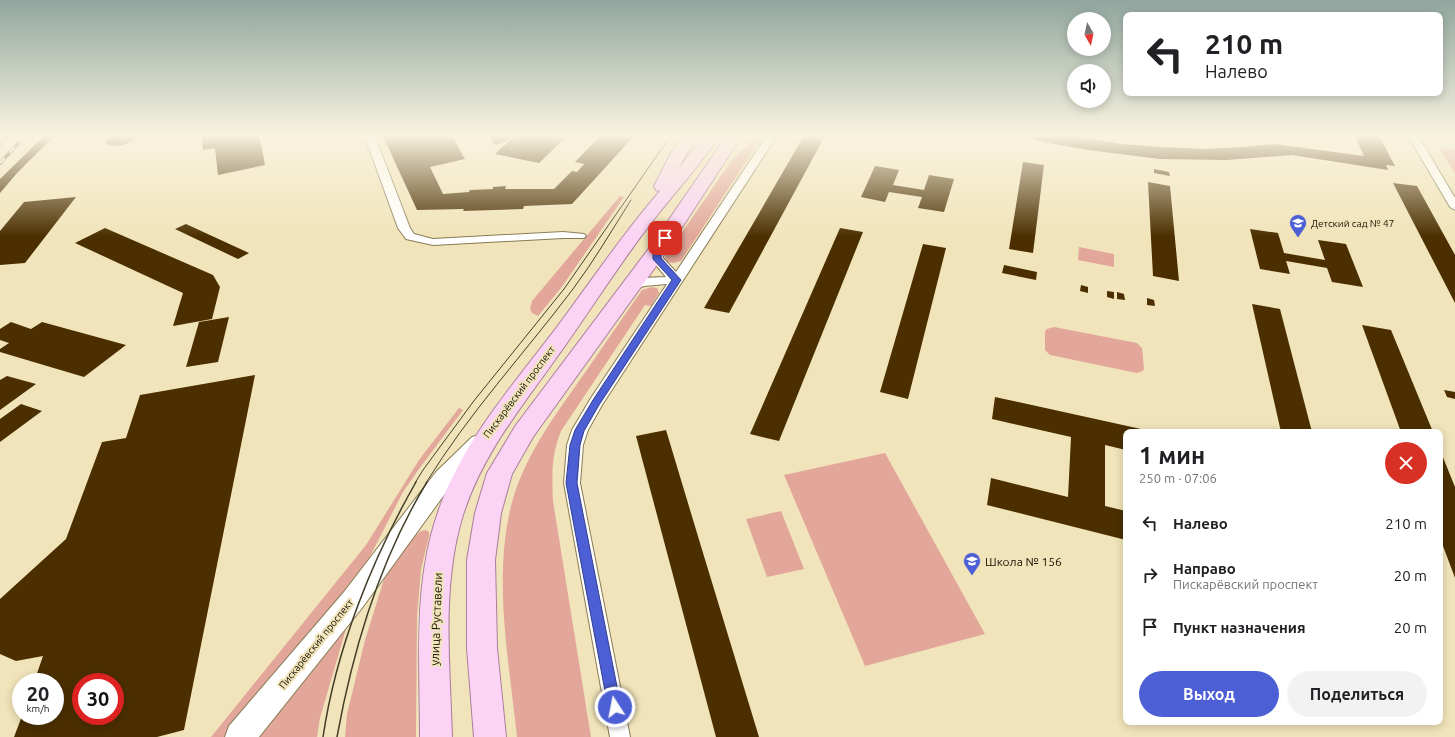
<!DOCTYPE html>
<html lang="ru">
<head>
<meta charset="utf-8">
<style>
  body { margin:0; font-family:Ubuntu,sans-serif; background:#f2f2f2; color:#202124; height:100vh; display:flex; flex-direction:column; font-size:15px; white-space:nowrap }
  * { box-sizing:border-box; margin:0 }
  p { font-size:13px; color:#757577 }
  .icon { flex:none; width:22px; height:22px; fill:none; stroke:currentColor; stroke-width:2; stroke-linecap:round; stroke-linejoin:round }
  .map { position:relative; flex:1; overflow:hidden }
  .panel { position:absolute; left:1123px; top:429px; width:320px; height:296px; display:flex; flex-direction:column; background:#fff; border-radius:8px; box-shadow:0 2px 10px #0003 }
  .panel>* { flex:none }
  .hud { position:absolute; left:1123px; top:12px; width:320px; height:84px; border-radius:8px; box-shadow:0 2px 10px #0003; background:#fff; color:#202124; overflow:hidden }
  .needle { width:26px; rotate:171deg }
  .controls { position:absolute; left:1067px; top:12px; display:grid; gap:8px }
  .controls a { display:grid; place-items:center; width:44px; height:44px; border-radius:50%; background:#fff; box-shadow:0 2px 10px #0003; font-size:20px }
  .speed { position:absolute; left:12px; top:673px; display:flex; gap:8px; font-size:20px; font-weight:700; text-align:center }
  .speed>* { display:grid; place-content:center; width:52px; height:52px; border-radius:50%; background:#fff; box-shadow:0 2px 10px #0003; line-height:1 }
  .speed small { font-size:10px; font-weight:400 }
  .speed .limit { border:6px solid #d22; background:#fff; color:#111 }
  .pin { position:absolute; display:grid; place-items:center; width:34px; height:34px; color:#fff; margin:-17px; border-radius:8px; box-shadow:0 2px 6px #0006 }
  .me { position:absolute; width:44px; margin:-22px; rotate:349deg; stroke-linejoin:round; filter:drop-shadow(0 0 3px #0008) }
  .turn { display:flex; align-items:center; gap:14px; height:84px; padding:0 16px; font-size:18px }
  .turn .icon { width:52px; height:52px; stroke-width:2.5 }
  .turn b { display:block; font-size:28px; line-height:34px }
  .round { display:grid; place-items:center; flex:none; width:42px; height:42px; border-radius:21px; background:#f2f2f2 }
  .summary { display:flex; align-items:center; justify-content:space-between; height:68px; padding:0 16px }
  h1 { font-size:24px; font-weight:600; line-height:30px }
  .button { display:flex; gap:8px; margin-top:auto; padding:8px 16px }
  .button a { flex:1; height:46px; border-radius:24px; background:#4d5fd4; color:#fff; font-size:16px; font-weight:600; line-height:46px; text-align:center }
  .button a+a { background:#f2f2f2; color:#202124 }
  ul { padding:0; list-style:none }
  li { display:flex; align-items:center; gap:12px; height:52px; padding:0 16px }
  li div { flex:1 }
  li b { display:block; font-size:15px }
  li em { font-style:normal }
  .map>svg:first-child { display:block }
</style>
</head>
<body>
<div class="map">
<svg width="1455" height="737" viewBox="0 0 1455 737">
  <rect width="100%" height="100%" fill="#f1e4ba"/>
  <path fill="#e2a79a" d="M1118,134H1321L1325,140L1256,135L1196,138Z
    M755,138L761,139L681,261L673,263L667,262L665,257L732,160Z
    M1439,148L1455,150V173Z
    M620,196L624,197L561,288L538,316L532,313L530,309L532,301Z
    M1079,247L1114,254V267L1078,260Z
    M652,287L657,288L659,293L651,306L645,305L561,431C551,457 552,474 553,501L591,737H517C509,661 493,581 511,506C523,460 550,422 577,384C599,353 620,321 642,290Z
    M1054,327L1137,343L1142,348L1144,369L1143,371L1137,373L1050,355L1045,350V331L1047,329Z
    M459,408L463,410L419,469L403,492L363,570L226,737H211L366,545L419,460Z
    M885,453L985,634L865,666L784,475Z
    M781,511L804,569L767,577L746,519Z
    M426,530L429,532V536L421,569L417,617L416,737H345L347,714L365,640L386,573L416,535L421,531Z
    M348,622L320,718L317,737H255Z"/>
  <path fill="#4b2f00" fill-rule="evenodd" d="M46,134H56L18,172L0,193V179Z
    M118,134H136L137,137L132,141L123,145L113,146L106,144V141L108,138Z
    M202,134H259L265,165L218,175L215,148L203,150Z
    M382,134H451L465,159L430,167L443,194L469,192L470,190L493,189V187L506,186L505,189H554L572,171L577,172L584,164L575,162L602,134H636L572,204L524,206L523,209L463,211L464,209L417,210Z
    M488,134H515L503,143L495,145Z
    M517,134H569L539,163L495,154Z
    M805,134H826L729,313L704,308Z
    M1015,134H1060L1122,144L1162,147L1205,149L1244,147L1274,144L1364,156L1354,134H1378L1395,166L1386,165L1388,170L1292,155L1226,160L1160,159L1088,150L1044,142Z
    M1023,162L1044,165L1033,253L1009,249Z
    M875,166L899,170L893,185L924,190L929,175L954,179L944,212L918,208L922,197L889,192L885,202L861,197Z
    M1154,169L1169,172L1170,176L1154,173Z
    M1148,182L1170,186L1179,281L1153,276Z
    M1393,183L1417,186L1455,255V303Z
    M76,197L25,263L0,265V231L24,202Z
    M186,224L249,253L238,259L175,229Z
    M105,228L213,275L220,287L212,319L173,326L183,293L75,243Z
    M840,228L863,232L779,441L750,434Z
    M1250,229L1278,233L1284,253L1325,260L1318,240L1346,244L1363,287L1332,282L1327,268L1286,261L1290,274L1260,269Z
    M923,244L946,248L908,399L880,392Z
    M1004,265L1037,272L1036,280L1002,273Z
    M1081,285L1088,287V293L1080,291Z
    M1107,291L1114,292V299L1107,297Z
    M1117,292L1124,294L1125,300L1117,299Z
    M1147,298L1154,300L1155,306L1147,305Z
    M1252,304L1280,309L1312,432H1281Z
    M229,317L218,362L186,367L199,322Z
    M11,322L31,329L42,322L126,345L84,377L0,352V349L9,343L0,340V329Z
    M1362,325L1391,330L1433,432H1401Z
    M255,375L184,730L157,737H14L22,716H55V682H34L43,656L16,661L0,654V599L66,539L102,442L126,438L140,395ZM81,682H115V716H81Z
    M7,376L36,384L0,410V380Z
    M1444,390L1455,392V399L1447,397Z
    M995,397L1150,431L1126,432V450L1105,445V506L1126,511V540L987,505L991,478L1068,497L1071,437L992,419Z
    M21,404L42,411L0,442V419Z
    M666,430L700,543L759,737H716L636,436Z
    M1440,450L1455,487V578L1440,538Z"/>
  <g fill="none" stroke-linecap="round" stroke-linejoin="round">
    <defs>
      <path id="minor" d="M364,134H374L410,228L414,234L433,239L563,232L584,234L586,236L584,238H563L433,245L406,239L398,228Z
        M768,134H778L602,405L588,430L583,445L580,483L630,737H610L564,483L567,445L572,430L591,398L667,284L644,286L631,291L627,290L625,287C633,276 654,278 666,277L651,259V251L653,248H661L663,251V258L676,272Z
        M1407,134H1417L1455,198V210L1450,207Z"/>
      <path id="secondary" d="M480,435L488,437L491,443L488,449L452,484L362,608L259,737H225L229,726L344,592L436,472L472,437Z"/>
      <path id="primary" d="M685,134H700L687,153L679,168L706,134H721C701,164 677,190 655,218C618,265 587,316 552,364C517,413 482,456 463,515C441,586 450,664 452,737H420C420,663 413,586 437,515C463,437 521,377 568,312C598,271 627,229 660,191L656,190L654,186L671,153Z
        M728,134H743L664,255L533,437L512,474L501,513L495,560L497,648L506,737H474L467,648V560L475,513L487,473L516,425L650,247Z"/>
    </defs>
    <use href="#minor" stroke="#877b54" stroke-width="2"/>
    <use href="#secondary" stroke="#877b54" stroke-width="2"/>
    <use href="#primary" stroke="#aa7d9c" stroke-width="2"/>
    <use href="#minor" fill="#fff" fill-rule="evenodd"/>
    <use href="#secondary" fill="#fff" fill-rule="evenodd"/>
    <use href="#primary" fill="#fbd4f5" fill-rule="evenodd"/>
    <path stroke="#453e2a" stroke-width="1" d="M415,483L423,470L473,402L564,289L672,134
      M426,483C468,414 524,354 573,289C594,261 612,230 631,200"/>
    <path stroke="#453e2a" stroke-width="1.5" d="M323,737C336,649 372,559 416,482
      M337,737C353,649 380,559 427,482"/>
    <defs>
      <path id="rail" d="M0,144L10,134
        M0,163L27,134"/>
    </defs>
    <use href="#rail" stroke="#453e2a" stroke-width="3.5"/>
    <use href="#rail" stroke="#f1e4ba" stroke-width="2.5" stroke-dasharray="7" stroke-linecap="butt"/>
  </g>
  <linearGradient id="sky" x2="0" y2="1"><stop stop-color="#90a69e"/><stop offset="0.57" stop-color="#f9f3e0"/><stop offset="1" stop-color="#f9f3e0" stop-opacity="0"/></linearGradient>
  <rect width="1455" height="237" fill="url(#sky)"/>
  <path fill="#4d5fd4" stroke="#323e8a" d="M665,236L669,238L661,251V258L681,280L599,405L584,431L580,445L577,483L621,707L619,712L615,714L610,712L608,707L566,483L570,445L575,430L593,400L672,280L653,259V251L662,237Z"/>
  <defs>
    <symbol id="school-pin" viewBox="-11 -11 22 30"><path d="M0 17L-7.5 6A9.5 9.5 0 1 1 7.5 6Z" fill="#4d5fd4" stroke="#f1e4ba"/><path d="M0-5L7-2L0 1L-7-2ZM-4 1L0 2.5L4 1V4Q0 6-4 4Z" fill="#fff"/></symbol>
  </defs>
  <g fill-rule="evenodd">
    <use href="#school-pin" x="1288" y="213" width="20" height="27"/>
    <use href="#school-pin" x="962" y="551" width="20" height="27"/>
  </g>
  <g text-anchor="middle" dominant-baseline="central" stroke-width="4" stroke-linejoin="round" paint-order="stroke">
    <g font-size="10" fill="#171204" stroke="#f1e4ba" text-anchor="start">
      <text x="1311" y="223">Детский сад № 47</text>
    </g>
    <g font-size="10" fill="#171204" stroke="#f1e4ba">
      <text transform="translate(519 392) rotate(-53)">Пискарёвский проспект</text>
      <text transform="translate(316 644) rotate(-51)">Пискарёвский проспект</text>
    </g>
    <g font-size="12" fill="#171204" stroke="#f1e4ba" text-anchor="start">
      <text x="985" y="561">Школа № 156</text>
    </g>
    <g font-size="12" fill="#171204" stroke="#f1e4ba">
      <text transform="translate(436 619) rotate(-88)">улица Руставели</text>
    </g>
  </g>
</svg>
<div class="controls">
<a><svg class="needle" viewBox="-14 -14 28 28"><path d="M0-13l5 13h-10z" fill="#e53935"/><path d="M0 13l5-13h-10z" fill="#757577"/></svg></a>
<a><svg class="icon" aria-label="sound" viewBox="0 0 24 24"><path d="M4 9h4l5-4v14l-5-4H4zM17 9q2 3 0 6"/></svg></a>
</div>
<div class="speed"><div>20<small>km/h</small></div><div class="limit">30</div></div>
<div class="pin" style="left:665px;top:238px;background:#d93025"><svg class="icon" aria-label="arrive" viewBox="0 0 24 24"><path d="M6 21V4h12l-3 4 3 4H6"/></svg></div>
<svg class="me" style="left:615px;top:707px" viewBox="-20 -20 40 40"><circle r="17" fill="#4d5fd4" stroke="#fff" stroke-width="3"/><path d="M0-11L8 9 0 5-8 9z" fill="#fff"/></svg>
<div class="hud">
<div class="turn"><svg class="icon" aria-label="left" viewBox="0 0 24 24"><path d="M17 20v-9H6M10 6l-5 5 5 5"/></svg><div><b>210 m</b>Налево</div></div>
</div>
<section class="panel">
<div class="summary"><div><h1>1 мин</h1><p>250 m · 07:06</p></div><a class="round" style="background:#d93025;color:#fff"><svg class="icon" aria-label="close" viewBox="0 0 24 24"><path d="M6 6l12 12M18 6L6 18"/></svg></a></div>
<ul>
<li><svg class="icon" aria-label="left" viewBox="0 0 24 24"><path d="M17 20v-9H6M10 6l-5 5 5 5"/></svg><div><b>Налево</b></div><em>210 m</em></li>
<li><svg class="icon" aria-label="right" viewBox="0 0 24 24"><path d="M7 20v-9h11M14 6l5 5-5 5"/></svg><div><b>Направо</b><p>Пискарёвский проспект</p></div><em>20 m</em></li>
<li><svg class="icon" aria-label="arrive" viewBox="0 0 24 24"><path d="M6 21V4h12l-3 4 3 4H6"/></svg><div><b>Пункт назначения</b></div><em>20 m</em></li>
</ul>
<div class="button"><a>Выход</a><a>Поделиться</a></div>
</section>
</div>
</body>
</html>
